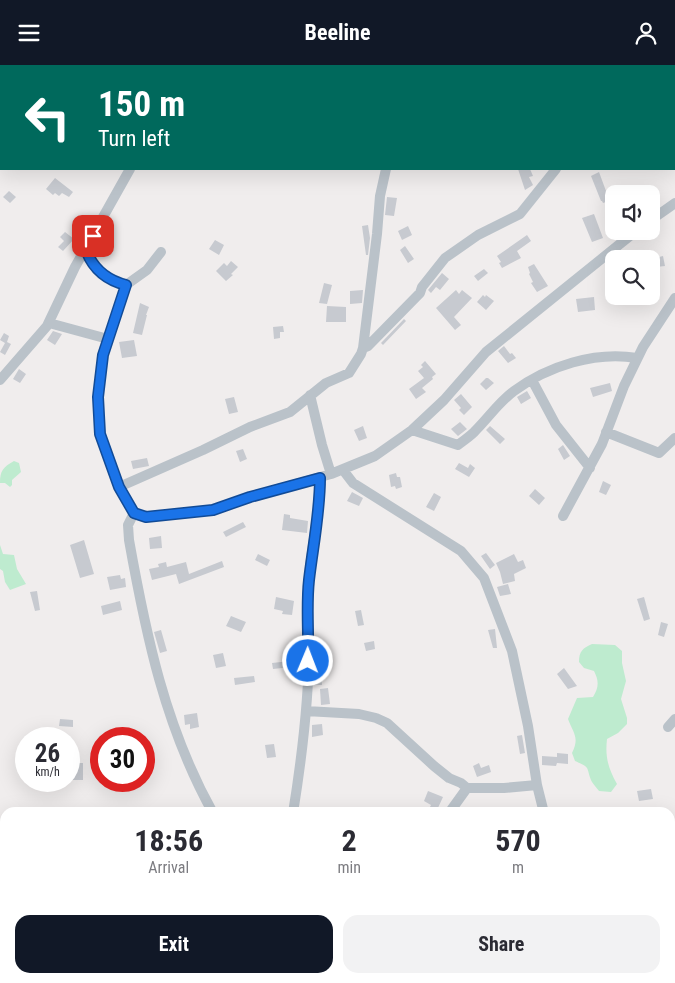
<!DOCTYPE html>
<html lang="en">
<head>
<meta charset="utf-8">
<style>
  body { margin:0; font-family:"Roboto Condensed",sans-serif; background:#f2f2f3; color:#2b2b33; height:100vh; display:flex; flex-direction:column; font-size:19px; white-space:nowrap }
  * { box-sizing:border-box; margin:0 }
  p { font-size:16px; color:#7c7c81 }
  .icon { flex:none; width:28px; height:28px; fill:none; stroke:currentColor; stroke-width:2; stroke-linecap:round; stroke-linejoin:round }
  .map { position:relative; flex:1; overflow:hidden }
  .details { position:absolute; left:0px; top:742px; width:675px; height:176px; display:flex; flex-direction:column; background:#fff; border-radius:15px 15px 0 0; box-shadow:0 5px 20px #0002 }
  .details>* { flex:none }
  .banner { position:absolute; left:0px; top:0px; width:675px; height:105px; box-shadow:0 5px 20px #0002; background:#00695c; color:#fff; overflow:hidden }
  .tools { position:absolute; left:605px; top:120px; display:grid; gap:10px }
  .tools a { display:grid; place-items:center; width:55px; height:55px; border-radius:10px; background:#fff; box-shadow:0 5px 20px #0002; font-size:25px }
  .speed { position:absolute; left:15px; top:662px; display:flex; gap:10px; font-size:25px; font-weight:700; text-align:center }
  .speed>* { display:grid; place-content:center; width:65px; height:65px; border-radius:50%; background:#fff; box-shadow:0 5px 20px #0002; line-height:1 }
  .speed small { font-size:12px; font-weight:400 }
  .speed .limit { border:8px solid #d22; background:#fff; color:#111 }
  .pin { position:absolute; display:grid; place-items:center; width:42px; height:42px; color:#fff; margin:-21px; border-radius:10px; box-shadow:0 2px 8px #0006 }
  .me { position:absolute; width:55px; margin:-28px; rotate:1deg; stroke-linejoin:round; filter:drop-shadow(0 0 4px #0008) }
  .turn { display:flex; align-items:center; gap:18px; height:105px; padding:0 15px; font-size:22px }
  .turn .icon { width:65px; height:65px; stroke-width:2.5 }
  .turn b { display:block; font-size:35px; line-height:42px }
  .eta { display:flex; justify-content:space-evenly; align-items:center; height:85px; text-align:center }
  .eta b { font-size:30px; font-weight:700; line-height:35px }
  .button { display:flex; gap:10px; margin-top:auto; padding:10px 15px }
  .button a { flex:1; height:58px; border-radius:15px; background:#111827; color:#fff; font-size:20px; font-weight:700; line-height:58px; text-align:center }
  .button a+a { background:#f2f2f3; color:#2b2b33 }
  header { display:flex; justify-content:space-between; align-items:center; height:65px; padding:0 15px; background:#111827; color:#fff; font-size:22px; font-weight:700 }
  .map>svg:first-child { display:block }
</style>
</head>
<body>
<header><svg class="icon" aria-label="menu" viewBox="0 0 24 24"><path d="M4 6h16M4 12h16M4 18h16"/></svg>Beeline<svg class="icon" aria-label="person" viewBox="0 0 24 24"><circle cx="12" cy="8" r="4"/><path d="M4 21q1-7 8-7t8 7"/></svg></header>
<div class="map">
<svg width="675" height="918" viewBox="0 0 675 918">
  <rect width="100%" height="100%" fill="#f0eded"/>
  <path fill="#beebcf" d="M14,396L19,398L21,407L12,415V420L10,422L5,418H0C0,406 3,402 14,396Z
    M0,480L3,489L14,490L17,504L26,519L10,525L5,517L3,506L0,504Z
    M592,579L615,580L622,586V598L626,616L621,634L627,653V659L618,668L607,674C605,692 608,703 617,719L611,727L599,726C597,723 592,718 591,715C586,702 591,703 575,696L572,688C580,672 573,668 568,654L577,633L593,632C599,622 599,616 594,606L584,603L579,597C579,586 583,583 592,579Z
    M155,914H193L192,917L188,918H153Z"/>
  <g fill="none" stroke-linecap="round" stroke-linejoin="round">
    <path stroke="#8ed4e5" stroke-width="2.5" d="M0,798L5,805
      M391,914L398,918
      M14,918L18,914"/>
  </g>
  <path fill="#c7cad0" d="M518,104H530L533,111L529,112L533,120L525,125Z
    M599,107L606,126H608L612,135L603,138L602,136H601L591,111Z
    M55,113L73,127L69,132L62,128L59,131L55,128L53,130L46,124Z
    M9,126L16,132L10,138L3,132Z
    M387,132L397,133L394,151L385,150Z
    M594,149L603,173L592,177L582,153Z
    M368,160L370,173L368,190H366L362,161Z
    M408,161L412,170L402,175L398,166Z
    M65,167L74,174L63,186L58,182L64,176L60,172Z
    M527,170L531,176L517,186L521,193L502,203L499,198L501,197L497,191Z
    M215,175L224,180L219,190L209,184Z
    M405,181L414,194L408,198L400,185Z
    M663,191L665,201L656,202L655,193Z
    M231,196L238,202L231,209L233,210L226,216L216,206L224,198L227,201Z
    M534,199L548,221L537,227L531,218L533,217L529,209L530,208L528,202Z
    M484,204L488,208L478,216L474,211Z
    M442,208L449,214L440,225L436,222L431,228L428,225Z
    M324,218L332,220L327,239L319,238Z
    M363,225L362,238L350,239V226Z
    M456,225L459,229L462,225L472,233L454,252L461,260L455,265L436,243Z
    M483,230L485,232L486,230L494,236L486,245L477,237Z
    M594,232L595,245L578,247L576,234Z
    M140,238L149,242L146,250H147L142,270L133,268Z
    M327,241L346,242V257H326Z
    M404,254L406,256L383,280L381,278Z
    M283,261L284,267H280V273L274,274L273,262Z
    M53,266L62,269L55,280L47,275Z
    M4,268L9,271L7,277L11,279L5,290L0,287L5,278L0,275Z
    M134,275L137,291L122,293L119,277Z
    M504,281L510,289L512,288L516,293L508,298L498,286Z
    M425,296L436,309L432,312L433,314L422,323L426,327L416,334L409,324L424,313L418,306L423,302L421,300Z
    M19,304L26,309L20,318L13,314Z
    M486,313H488L494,318L486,325L480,319Z
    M610,318L612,326L593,332L590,323Z
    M527,326L531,333L521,339L517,332Z
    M461,329L472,342L464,350L459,345L461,343L454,335Z
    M234,332L238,347L229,349L225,334Z
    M460,357L467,364L458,371L451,364Z
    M363,361L367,373L359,376L354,365Z
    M490,361L505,374L500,379L486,365Z
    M563,380L570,391L564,395L558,384Z
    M243,384L247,394L240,397L236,386Z
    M147,393L149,401L133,404L131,396Z
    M459,398L468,403L470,399L475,403L469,412L455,404Z
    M396,408L397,412H400L402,422L396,424L395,421L391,422L389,410Z
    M603,416L611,420L606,430L599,427Z
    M535,424L545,433L539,440L529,431Z
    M352,427L363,433L359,441L347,436Z
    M434,428L441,432L434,446L426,442Z
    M284,449L290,450V453L308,456L307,468L282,465Z
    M243,457L246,462L226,472L223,467Z
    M161,471L162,483L150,484L149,473Z
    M84,475L94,509L80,513L70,480Z
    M486,488L495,500L490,504L481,491Z
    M258,489L270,495L267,501L255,495Z
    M514,489L518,497L523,495L526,503L514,509L515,516L503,519L500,507L496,498Z
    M222,496L224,502L179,519L176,509L152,515L149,504L159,502L158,499L166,497L167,502L186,497L189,509Z
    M120,510L121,514L125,513L126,522L110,525L107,512Z
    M508,519L511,529L500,531L497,522Z
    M37,526L40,545L35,546L30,527Z
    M276,532L294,536L292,550L282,549L283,546L274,544Z
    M644,532L650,554L644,556L637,534Z
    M120,536L122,545L103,550L101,541Z
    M361,545L364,560L358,561L355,546Z
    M231,551L246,557L241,567L226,561Z
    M661,557L668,559L664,572L658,570Z
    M495,564L497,583H493L488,565Z
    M161,565L167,586L160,588L154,567Z
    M374,576L375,584L366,586L364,578Z
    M223,588L226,601L216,603L213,590Z
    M290,596L291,602L273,604L272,598Z
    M564,603L577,621L568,624L557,609Z
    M315,607H321L322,620H315Z
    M254,611L255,617L235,620L234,613Z
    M328,623L330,639L321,640L320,624Z
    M197,648L199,662L190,664V659L185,660L184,650Z
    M60,654L73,655V662L59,661Z
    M322,659L323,670L312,672V660Z
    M522,670L525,688L520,689L517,671Z
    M274,679L276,692L267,693L265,680Z
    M557,688L568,689V699L557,698L556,701L542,700V691L557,692Z
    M71,698H83V715H71Z
    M479,698L481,703L489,700L491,707L477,712L473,701Z
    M651,724L653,734L639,736L637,726Z
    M428,726L443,732L437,745L430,742L431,740L424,736Z"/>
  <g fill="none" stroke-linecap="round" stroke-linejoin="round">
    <path stroke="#bac2c9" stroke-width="10" d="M176,1V0
      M420,1L421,0
      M674,44L675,43
      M386,104L380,131L377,169L363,283L368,281L420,228L422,222L445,193L478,170L520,149L556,104
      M651,155L675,138
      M86,185C93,204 106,215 126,220
      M161,187L147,205L126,220L103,290L98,332L100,369L119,422L134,448L146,452L213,445L250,432L331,409L375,391L412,365L444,335L486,287L636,166
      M49,258L108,274
      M0,315L47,261L75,202L130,104
      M532,315L556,360L590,403
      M310,330L322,380L331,409
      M412,365L458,380C464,375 471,371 476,365C489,352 499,337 514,326C548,301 595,286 637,293
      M606,367L659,388L675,373
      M343,405L353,418L461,486L484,513L512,586L528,661L537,720L544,748
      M119,422L203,385L250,362L290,347L326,318L349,308L361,289L363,283
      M134,448L128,460L129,475C146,570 165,662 213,748
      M563,451L602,379L624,321L643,282L675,233
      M306,646L359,649L376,653L387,658L434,701L449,713L461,718L467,723H504L537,720
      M668,662L675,654
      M293,748C302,692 309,636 309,580C309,561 307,542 308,523C310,486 320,450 320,413
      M449,748L467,723
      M293,914V918
      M625,914L627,918
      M475,918L477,914"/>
  </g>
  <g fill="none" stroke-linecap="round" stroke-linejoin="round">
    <defs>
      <path id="route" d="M93,171L86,185C93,204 106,215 126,220L103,290L98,332L100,369L119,422L134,448L146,452L213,445L250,432L320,413C320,447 313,481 309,515C306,542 309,569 308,596"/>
    </defs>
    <use href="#route" stroke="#114b97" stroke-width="12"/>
    <use href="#route" stroke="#1a73e8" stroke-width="9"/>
  </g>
</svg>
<div class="tools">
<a><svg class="icon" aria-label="sound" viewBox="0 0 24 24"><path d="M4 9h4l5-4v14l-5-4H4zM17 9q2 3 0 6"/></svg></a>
<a><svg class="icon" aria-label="search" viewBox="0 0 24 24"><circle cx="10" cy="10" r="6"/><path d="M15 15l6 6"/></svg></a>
</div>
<div class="speed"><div>26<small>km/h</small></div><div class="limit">30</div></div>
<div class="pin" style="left:93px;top:171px;background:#d93025"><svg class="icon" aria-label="arrive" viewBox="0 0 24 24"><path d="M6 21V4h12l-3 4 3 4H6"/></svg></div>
<svg class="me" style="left:308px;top:596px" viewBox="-20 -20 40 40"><circle r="17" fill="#1a73e8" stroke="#fff" stroke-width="3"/><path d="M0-11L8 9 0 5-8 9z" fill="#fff"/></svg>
<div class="banner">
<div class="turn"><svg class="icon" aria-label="left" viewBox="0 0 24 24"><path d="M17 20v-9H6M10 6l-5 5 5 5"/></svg><div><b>150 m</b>Turn left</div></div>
</div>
<section class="details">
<div class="eta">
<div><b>18:56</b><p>Arrival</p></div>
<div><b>2</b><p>min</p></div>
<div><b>570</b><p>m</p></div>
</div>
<div class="button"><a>Exit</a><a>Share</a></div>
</section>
</div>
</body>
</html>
